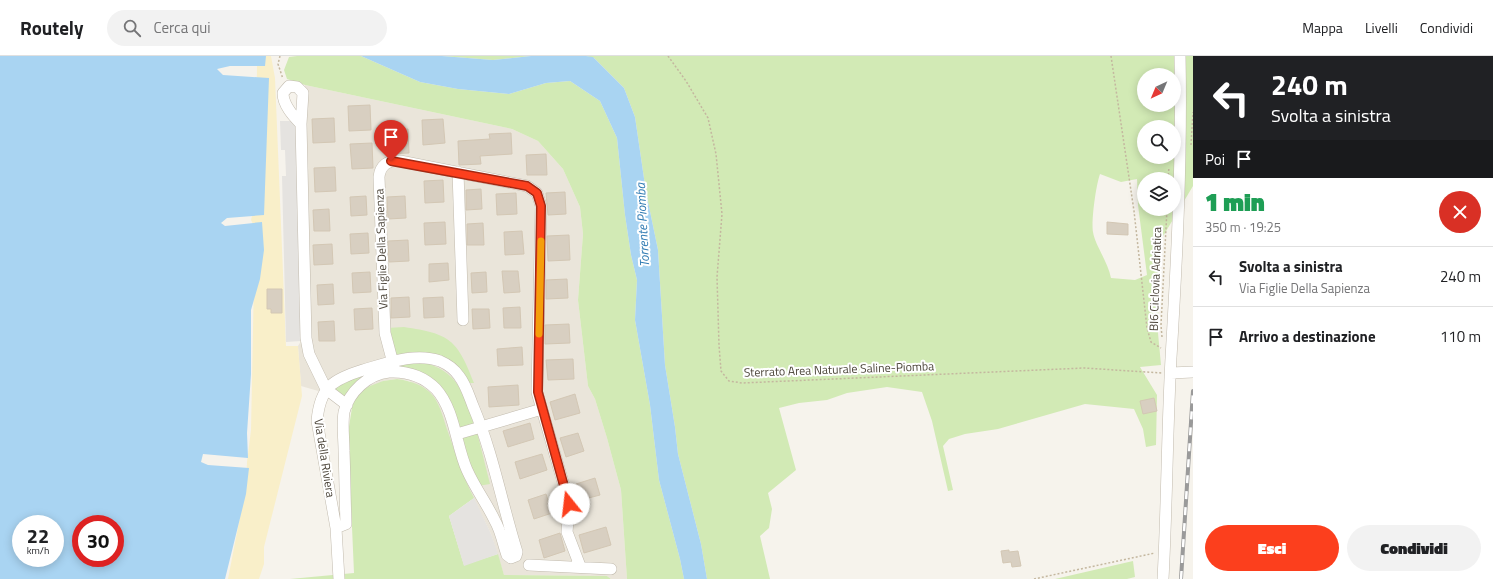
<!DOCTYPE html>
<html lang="it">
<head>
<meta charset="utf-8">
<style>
  body { margin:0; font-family:"Titillium Web",sans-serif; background:#f2f2f2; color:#202124; height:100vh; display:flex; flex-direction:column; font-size:15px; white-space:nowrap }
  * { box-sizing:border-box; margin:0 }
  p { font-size:13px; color:#757577 }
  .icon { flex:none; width:22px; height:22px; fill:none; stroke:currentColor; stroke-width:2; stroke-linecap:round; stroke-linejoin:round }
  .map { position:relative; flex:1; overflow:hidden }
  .drawer { display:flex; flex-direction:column; background:#fff; width:300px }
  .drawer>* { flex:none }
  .guide { background:#202124; color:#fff; overflow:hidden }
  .needle { width:26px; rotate:224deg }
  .fabs { position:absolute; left:1137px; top:12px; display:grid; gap:8px }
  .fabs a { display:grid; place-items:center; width:44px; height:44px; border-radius:50%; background:#fff; box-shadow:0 2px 10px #0003; font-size:20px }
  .speed { position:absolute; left:12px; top:459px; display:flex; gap:8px; font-size:20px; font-weight:700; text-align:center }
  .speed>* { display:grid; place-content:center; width:52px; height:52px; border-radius:50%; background:#fff; box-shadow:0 2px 10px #0003; line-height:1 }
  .speed small { font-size:10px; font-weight:400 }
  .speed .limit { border:6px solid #d22; background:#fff; color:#111 }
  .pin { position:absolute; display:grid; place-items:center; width:34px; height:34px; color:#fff; margin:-41px -17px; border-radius:50% 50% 50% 0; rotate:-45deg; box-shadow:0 0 4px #0007 }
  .pin .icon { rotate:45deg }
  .me { position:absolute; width:44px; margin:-22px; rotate:344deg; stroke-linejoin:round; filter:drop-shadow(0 0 3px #0008) }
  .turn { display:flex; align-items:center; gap:14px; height:84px; padding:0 12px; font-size:18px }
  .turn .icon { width:52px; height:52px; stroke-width:2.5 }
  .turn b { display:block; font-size:28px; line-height:34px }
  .then { display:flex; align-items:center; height:38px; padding:0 12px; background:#0003; gap:8px; font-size:15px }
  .round { display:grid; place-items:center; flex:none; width:42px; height:42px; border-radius:21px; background:#f2f2f2 }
  .overview { display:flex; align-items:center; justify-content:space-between; height:68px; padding:0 12px }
  h1 { font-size:24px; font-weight:800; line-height:30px; color:#1e9e55 }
  .primary-button { display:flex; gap:8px; margin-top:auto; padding:8px 12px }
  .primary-button a { flex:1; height:46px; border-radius:24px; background:#fc3f1d; color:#fff; font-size:16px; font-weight:800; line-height:46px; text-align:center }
  .primary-button a+a { background:#f2f2f2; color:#202124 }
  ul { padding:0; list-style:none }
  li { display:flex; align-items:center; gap:12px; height:60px; padding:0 12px; border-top:1px solid #e0e0e0 }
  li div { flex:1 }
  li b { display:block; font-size:15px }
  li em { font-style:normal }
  header { display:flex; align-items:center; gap:24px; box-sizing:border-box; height:56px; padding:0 20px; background:#fff; border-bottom:1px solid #e0e0e0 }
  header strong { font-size:19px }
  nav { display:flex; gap:22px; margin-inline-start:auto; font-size:14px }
  .search { width:280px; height:36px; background:#f2f2f2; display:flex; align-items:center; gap:10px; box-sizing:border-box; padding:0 14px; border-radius:22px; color:#757577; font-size:15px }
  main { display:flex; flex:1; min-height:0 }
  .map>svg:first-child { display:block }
</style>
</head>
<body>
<header>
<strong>Routely</strong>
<div class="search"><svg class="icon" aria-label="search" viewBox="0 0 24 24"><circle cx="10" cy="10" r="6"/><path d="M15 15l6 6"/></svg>Cerca qui</div>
<nav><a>Mappa</a><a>Livelli</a><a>Condividi</a></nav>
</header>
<main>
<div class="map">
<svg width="1193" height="523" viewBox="0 0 1193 523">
  <rect width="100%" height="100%" fill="#f6f3ec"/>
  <path fill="#eae5da" d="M305,29L512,73L538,85L563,113L580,151L583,178L578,244L588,330L595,343L607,382L621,434L627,523H611L607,520L504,519L491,478L464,423L410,325L397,323L383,325L353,345L301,330L298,290L301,285L307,67Z"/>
  <path fill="#d2eab5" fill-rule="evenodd" d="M297,0H361L420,26L458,33L509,38L546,27L570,25L600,45L617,82L625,159L631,199L637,224L635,264L650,349L659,424L680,503L684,523H627L621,434L607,382L595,343L588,330L578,244L583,178L580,151L563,113L538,85L512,73L305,29L287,23L284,14L289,1Z
    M442,0H531L493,4Z
    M586,0H1193V130L1159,187L1158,277L1161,309L1140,311L1157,339L1156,389L1146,391L1143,373L1134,353L1085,348L998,373L965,378L949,383L943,390L953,434L948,435L932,365L922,336L887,331L847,337L827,344L799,347L779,352L796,414L768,437L772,453L769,472L760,480L770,523H707L701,488L678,398L675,371L665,309L658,194L646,136L635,61L624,32L594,2ZM1144,19H1174V49H1144ZM1144,71H1174V101H1144ZM1100,118L1121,126L1137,123L1138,149L1147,219L1135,224L1111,222C1108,206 1095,189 1093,176C1091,165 1096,129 1100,118ZM1144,123H1174V153H1144Z
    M404,271C450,278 457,283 474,327H470L461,315L421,296H410L395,300L387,272Z
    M422,306C458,315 463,336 474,368L458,374L442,335L397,314L394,308Z
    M384,313L342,343L331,336L346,325Z
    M397,323C411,325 425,329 434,341C441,351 444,365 448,376C456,398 463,421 474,442L449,460L464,509L498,498L504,519L607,520L611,523H290L354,517L350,425L346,390L353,345L361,335L370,330L383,325Z
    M477,376L490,428L478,430L459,380Z
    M1133,505L1135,521L1127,523H1055Z"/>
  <path fill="#f9efc9" d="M262,0H271L275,22L286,290H298L302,340L264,491V508L259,523H228L246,430L247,406L251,374L255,172L251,164L255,149L257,10Z"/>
  <path fill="#e5e3e0" d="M280,65H296L301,285L286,286L282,120H286L285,94H281Z
    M474,442L491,478L498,498L464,510L449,460Z"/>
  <path fill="#a9d4f2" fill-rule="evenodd" d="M0,0H266L265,10H230L217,13L223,19L269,22L264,159L227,162L221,167L225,170L262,166L264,194L260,223L251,254V318L247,377L248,402L203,398L201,406L208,409L249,412L246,438L225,523H0ZM21,468H55V502H21ZM81,468H115V502H81Z
    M361,0H442L493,4L531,0H586L593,1L624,32L635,61L646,136L658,194L665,309L675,371L678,398L701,488L707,523H684L680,503L659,424L650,349L635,264L637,224L631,199L625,159L617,82L600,45L570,25L546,27L509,38L458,33L420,26Z"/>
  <path fill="#d8cfc1" stroke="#d3c7b4" d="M370,49L371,74L349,75L348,50Z
    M334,62L335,86L313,87L312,63Z
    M443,63L445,87L423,89L422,64Z
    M408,73L409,97L388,98L387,74Z
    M511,77L512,98L480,100L481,108L459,109L458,85L490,83L489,78Z
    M372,87L373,112L352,113L350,88Z
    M546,98L547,119H527L526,99Z
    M335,111L336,135L315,136L314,112Z
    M443,124L444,146L425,147L424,125Z
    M481,133L482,153L466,154V134Z
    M565,136L566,158L548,159L546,137Z
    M516,137L517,158L497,159L496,138Z
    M366,140L367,159L351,160L350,141Z
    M405,140L406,162L388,163L387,141Z
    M329,153L330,175H314L313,154Z
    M445,166L446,188L425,189L424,167Z
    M1107,166L1128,168V179L1107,178Z
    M483,167L484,189H467V168Z
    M522,175L524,198L505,199L504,176Z
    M368,177L369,197L351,198L350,178Z
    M569,179L570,204L548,205L547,180Z
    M408,184L409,205L389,206L388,185Z
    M332,188L333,208L314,209L313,189Z
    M448,207L449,224L429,226V208Z
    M502,215H518L520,236L504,237Z
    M370,216L371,236L353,237L352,217Z
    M486,216L487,236L472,237L471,217Z
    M567,223L568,242L546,243V224Z
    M333,228L334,248L318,249L317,229Z
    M267,233H282V257H271V253H267Z
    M409,241L410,261L391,262V242Z
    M443,241L444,261L424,262L423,242Z
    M520,251L521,272H504L503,252Z
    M372,252L373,273L355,274L354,253Z
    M472,253H489L490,272L473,273Z
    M334,265L335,285H319L318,266Z
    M569,268L570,287L545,288V269Z
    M522,291L523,309L498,310L497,293Z
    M573,303L574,323L548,324L546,304Z
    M518,329L519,349L489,351L488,331Z
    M575,338L580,357L555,364L550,346Z
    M1154,342L1157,355L1143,358L1140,345Z
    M530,367L534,383L508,391L503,375Z
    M578,377L584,395L566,401L560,382Z
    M542,398L547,414L520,423L515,406Z
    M595,422L600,439L581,444L576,428Z
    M546,438L552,457L534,463L528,444Z
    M606,471L611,489L584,497L579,479Z
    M560,477L565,495L544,502L539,484Z
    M1009,494V496L1018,495L1021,510L1012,511L1011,506L1003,507L1001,495Z"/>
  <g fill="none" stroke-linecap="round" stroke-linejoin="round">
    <defs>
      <path id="minor" d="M301,68C293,60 283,49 283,37L289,30L297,31L303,37L301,68L306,282L309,298L326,333L347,349
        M458,116L463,264
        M394,311L385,277L379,121C380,110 388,103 400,105L527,130L537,137L541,150L537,336L573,461L568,464L567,476L580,510
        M1171,317L1193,316
        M457,378L542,353
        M336,472L346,468C345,444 345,420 344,395C344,383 342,368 344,356C349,336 368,318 389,316C407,315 423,320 436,333C455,354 456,390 467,414C475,432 487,448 495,465C501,475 503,488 507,499L511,502L516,500L517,496C502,448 493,397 473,350C469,340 466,329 459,320C455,314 447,308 440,305C416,296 387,307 363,314C332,324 320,331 317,365L336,472L339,523
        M529,509L611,513
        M1163,523C1167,449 1167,376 1171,302C1177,201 1182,101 1180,0"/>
    </defs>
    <use href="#minor" stroke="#c2bbae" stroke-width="12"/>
    <path stroke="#c4b79f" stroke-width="1.5" stroke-dasharray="2 2" stroke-linecap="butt" d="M280,0L278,8L283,23
      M668,0L686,25L708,62L716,98L722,158L717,221L719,289L721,315L729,325L742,327L1084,312L1162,317
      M1111,0L1134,155L1147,272L1151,286L1161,292
      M1191,89L1193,56
      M1168,123L1169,111
      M1162,281L1161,269L1167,153
      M1034,523L1155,497"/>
    <use href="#minor" stroke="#fff" stroke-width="11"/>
    <defs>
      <path id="rail" d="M1181,523L1193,335"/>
    </defs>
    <use href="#rail" stroke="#9a9a9a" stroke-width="4"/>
    <use href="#rail" stroke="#fff" stroke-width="2.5" stroke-dasharray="8" stroke-linecap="butt"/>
  </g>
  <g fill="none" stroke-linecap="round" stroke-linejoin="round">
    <defs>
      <path id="route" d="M391,105L527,130L537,137L541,150L538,336L569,448"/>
    </defs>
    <use href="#route" stroke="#a42913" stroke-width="10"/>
    <use href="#route" stroke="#fc3f1d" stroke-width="7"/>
    <path stroke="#f59e0b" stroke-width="7" d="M539,278L541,185"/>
  </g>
  <g text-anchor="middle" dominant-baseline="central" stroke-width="4" stroke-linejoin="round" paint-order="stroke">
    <g font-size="12" fill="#4b4439" stroke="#fff">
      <text transform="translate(381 193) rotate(-92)">Via Figlie Della Sapienza</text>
      <text transform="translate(1155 223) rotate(-88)">BI6 Ciclovia Adriatica</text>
      <text transform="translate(839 313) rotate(-2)">Sterrato Area Naturale Saline-Piomba</text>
      <text transform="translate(325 402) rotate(81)">Via della Riviera</text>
    </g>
    <g font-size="13" font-style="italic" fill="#2e7ab2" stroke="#fff">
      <text transform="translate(642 169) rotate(-93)">Torrente Piomba</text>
    </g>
  </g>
</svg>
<div class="fabs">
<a><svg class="needle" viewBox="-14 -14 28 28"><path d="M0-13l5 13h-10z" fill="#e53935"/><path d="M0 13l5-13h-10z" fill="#757577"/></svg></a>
<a><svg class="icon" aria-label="search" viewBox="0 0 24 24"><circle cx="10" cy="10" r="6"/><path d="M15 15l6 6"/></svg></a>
<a><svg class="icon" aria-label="layers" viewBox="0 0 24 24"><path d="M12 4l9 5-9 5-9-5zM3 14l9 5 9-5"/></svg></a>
</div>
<div class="speed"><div>22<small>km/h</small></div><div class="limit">30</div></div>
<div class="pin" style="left:391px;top:105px;background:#d93025"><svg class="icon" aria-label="arrive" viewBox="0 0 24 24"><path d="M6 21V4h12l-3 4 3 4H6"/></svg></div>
<svg class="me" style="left:569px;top:448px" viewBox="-20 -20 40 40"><circle r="19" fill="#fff"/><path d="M0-13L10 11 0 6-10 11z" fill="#fc3f1d"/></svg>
</div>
<section class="drawer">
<div class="guide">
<div class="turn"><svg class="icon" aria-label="left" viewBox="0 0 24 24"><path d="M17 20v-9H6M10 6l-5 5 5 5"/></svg><div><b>240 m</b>Svolta a sinistra</div></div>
<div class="then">Poi<svg class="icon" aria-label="arrive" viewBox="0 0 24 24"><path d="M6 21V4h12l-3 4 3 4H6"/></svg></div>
</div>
<div class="overview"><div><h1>1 min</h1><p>350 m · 19:25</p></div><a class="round" style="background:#d93025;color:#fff"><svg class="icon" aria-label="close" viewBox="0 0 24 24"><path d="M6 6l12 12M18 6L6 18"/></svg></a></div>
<ul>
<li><svg class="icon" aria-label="left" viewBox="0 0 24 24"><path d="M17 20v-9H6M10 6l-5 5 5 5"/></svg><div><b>Svolta a sinistra</b><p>Via Figlie Della Sapienza</p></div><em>240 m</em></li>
<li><svg class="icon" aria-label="arrive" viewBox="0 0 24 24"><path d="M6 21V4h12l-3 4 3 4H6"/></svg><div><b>Arrivo a destinazione</b></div><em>110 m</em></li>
</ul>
<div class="primary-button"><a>Esci</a><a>Condividi</a></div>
</section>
</main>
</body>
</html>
